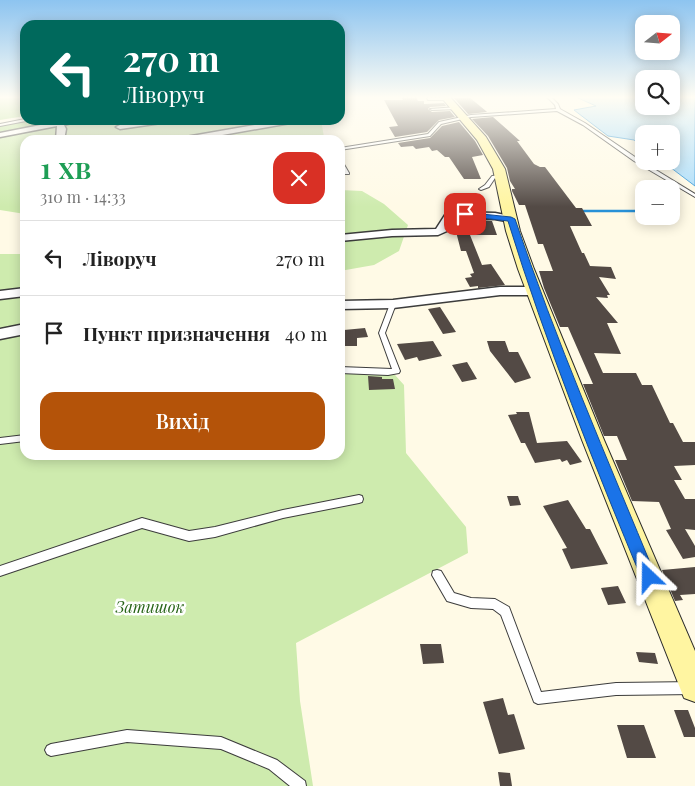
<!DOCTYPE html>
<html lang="uk">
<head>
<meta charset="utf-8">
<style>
  body { margin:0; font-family:"Playfair Display",serif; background:#f6f6f6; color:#222; height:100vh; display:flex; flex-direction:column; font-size:19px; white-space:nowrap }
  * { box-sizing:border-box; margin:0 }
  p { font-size:16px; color:#767676 }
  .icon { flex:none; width:28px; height:28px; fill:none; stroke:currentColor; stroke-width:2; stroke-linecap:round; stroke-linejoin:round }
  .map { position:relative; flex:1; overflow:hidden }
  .side { position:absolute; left:20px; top:135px; width:325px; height:325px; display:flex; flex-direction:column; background:#fff; border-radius:15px; box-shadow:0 2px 12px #0003 }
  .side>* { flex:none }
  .banner { position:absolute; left:20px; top:20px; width:325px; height:105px; border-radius:15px; box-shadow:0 2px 12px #0003; background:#00695c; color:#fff; overflow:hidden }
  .needle { width:32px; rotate:73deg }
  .tools { position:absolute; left:635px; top:15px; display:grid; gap:10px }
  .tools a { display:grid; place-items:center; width:45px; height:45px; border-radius:10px; background:#fff; box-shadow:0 2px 12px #0003; font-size:25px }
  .pin { position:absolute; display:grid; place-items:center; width:42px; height:42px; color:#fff; margin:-21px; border-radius:10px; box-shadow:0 2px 8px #0006 }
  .me { position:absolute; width:55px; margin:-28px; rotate:337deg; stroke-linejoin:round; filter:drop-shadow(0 0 4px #0008) }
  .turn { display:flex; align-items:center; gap:18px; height:105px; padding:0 20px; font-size:22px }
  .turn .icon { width:65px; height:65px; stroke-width:2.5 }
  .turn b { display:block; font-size:35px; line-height:42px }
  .round { display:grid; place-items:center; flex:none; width:52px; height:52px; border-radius:15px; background:#f6f6f6 }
  .overview { display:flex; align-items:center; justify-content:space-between; height:85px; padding:0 20px }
  h1 { font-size:30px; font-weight:600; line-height:38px; color:#1e9e55 }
  .button { display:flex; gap:10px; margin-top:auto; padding:10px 20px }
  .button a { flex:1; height:58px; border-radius:15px; background:#b45309; color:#fff; font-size:20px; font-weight:600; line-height:58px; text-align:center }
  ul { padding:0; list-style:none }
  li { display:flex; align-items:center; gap:15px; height:75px; padding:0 20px; border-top:1px solid #e0e0e0 }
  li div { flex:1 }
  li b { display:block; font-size:19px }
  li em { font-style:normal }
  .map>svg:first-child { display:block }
</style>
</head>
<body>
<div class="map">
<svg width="695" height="786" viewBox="0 0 695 786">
  <rect width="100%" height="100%" fill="#fffae6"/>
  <path fill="#ceebae" d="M83,120H321L324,137L322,140H25V214L0,210V136Z
    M340,190L362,191L384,204L408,225L399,251L374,265L340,271Z
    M0,254H25V455H340V372L395,375L404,385L406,453L466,527L468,553L296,643L300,701L313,786H0Z"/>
  <path fill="#b0dd8c" d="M0,97H25V116L0,120Z
    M32,120H68L0,134V126Z"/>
  <path fill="#a6dbfb" stroke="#2891d7" d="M576,97H644V106H671V97H695V186L662,161H671V134H644V148L634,140L608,136L574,110L596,106Z"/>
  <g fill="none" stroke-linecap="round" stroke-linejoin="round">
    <path stroke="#2891d7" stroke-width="2.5" d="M581,211H644"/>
  </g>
  <path fill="#534a45" d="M401,97H416L418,101H424V104L444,103L446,106L430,107L428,109L432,112L450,111L455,117L439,120L427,132L395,137L389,127L398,126L384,100H403Z
    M469,97L486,111L487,112L468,114L454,98Z
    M493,117L520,141H517L534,164L540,167H545L576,208H582L592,226H570L582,253H584L590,266L611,267L616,279L599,277L610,295H607L608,298L596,297L618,323H607L621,354L594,353L603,373H636L642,385H652L670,423H673L683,442H695V465L674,466L682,480H674L685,499H695V530L685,529L695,546V557L683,559L666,530L671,529L659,502L632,501L615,460H627L617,436H604L583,384H593L568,327H560L544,288L539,271H553L543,244H538L525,205H519L512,191V189H515L510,181L507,168L488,136L472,119Z
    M459,122L475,141L483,155L472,157L481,179H464L449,157H445L437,150L432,151L429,147L416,149L413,146L401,147L398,143L430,138L442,126Z
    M474,220L492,221L497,235H470L482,265L491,264L505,285L478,288V286L470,287L465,278L472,277L470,274L474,273L466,251H461L454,224H473L475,223Z
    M440,307L456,332L443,334L428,309Z
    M365,328L368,337L357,338V346H345L344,330Z
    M433,341L442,356L419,361L417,357L405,360L397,344Z
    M487,341H505L509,352H518L531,378L515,383L490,351Z
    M467,362L477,379L462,382L452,365Z
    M368,376L382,377V379H393L395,389L369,390Z
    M516,412H529L537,443L567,441L582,462L570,465L567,460L562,462L560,459L535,463L525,443H521L508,415L517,414Z
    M507,496H518L521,505L510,506Z
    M568,500L586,529H590L608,564L571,569L562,549L567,548L543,506Z
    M695,567V594L680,595L683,600L675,601L662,570Z
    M618,586L626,603L608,605L601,588Z
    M420,644H441L444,663L423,664Z
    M636,652L655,653L658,664L639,662Z
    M503,698L508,715L514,714L525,749L499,754L483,702Z
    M674,710H688L695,728V737H684Z
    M617,725H644L656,758H627Z
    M498,772L510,773L512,786H500Z"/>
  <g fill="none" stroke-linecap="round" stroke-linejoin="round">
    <defs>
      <path id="lane" d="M547,97H551L558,104L560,109L585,123L638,159L695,194V197L634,161L583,125L557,111L471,117L441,124L430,136L340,150V148L428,134L439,122L471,115L556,109L555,105Z
        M427,98H447L449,99L447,100H428Z
        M457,107L458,109L432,110L430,109Z
        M25,119L26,121L0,126V124Z
        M340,161H342L349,173V174H340V172H344L340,165Z
        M501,175L503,176V177L495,178L489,187L481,190L479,189L485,185L492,176Z
        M393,302L396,304L385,333L400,371L399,373L388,375L340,373V367L392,369L379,333L390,304Z
        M25,435V441L0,444V438Z
        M359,495L362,496L363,499L362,502L359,503L283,518L215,537L189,541L142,528L0,576V566L142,518L189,531L215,527L283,510Z
        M437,570L441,571L454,593L471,598L495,599L509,607L541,692L616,683L695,682V694L616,695L538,704L534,702L501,615L493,609L471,608L447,601L432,575L433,571Z
        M127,730L221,737L277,760L305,781L306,786H290L269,769L221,749L127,742L51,756L47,754L45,750L47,746L51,744Z"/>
      <path id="street" d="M66,120H82L64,125L66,129L64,140H56L57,126L0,137V133Z
        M152,120H172L168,122L120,129L116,127L120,125Z
        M283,120H300L296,122L194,140H176L180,138Z
        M454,212L495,213L515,217L516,219L511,222L495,219L455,218L447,231L438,235L392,236L340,241V235L392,230L436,229L445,215Z
        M500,287H534L540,291L534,295H500L393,308L340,309V301L393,300Z
        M25,288V296L0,299V291Z
        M25,324V334L0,339V329Z"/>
      <path id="secondary" d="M441,97H450L486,137L505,169L520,231L534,269L604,440L695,651V702L684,698L582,440L518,269L506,231L493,169L477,140Z"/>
    </defs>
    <use href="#lane" stroke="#3c3c3c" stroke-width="2"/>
    <use href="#street" stroke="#3c3c3c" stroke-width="3"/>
    <use href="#secondary" stroke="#2b2b2b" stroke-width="2"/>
    <use href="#lane" fill="#fff" fill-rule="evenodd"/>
    <use href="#street" fill="#fff" fill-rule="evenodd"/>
    <use href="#secondary" fill="#fff5a1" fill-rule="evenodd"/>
  </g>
  <linearGradient id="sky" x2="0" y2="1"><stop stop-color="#8dc4f0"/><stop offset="0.47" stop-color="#fffdf4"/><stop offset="1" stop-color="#fffdf4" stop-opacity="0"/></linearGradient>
  <rect width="695" height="207" fill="url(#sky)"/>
  <path fill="#1a73e8" stroke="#114b97" d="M462,212L511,217L515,219C556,341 607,458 656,577L654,582L649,585L643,582C594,464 546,344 508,221L465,216H462Z"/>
  <g text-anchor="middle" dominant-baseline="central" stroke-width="5" stroke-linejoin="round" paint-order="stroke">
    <g font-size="16" font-style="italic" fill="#276417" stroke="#fff">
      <text x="150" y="606">Затишок</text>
    </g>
  </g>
</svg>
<div class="tools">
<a><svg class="needle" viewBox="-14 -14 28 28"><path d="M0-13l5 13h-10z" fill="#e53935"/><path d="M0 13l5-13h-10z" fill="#767676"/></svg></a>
<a><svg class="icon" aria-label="search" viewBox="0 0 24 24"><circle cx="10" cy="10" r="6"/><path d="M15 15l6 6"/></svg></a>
<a>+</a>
<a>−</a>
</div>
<div class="pin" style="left:465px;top:214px;background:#d93025"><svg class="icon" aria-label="arrive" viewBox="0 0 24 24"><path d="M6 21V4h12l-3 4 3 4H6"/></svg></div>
<svg class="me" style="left:649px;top:577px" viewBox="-20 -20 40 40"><path d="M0-17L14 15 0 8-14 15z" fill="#1a73e8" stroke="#fff" stroke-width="4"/></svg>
<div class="banner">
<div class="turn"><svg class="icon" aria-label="left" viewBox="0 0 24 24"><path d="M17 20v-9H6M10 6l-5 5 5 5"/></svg><div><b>270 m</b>Ліворуч</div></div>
</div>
<section class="side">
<div class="overview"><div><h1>1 хв</h1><p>310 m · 14:33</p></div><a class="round" style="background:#d93025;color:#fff"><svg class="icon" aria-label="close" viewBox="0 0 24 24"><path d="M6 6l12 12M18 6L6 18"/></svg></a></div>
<ul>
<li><svg class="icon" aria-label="left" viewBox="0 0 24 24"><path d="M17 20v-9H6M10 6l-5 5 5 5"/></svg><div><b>Ліворуч</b></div><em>270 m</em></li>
<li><svg class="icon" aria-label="arrive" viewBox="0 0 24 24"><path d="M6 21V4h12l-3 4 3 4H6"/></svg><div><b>Пункт призначення</b></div><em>40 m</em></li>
</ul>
<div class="button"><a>Вихід</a></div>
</section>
</div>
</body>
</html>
